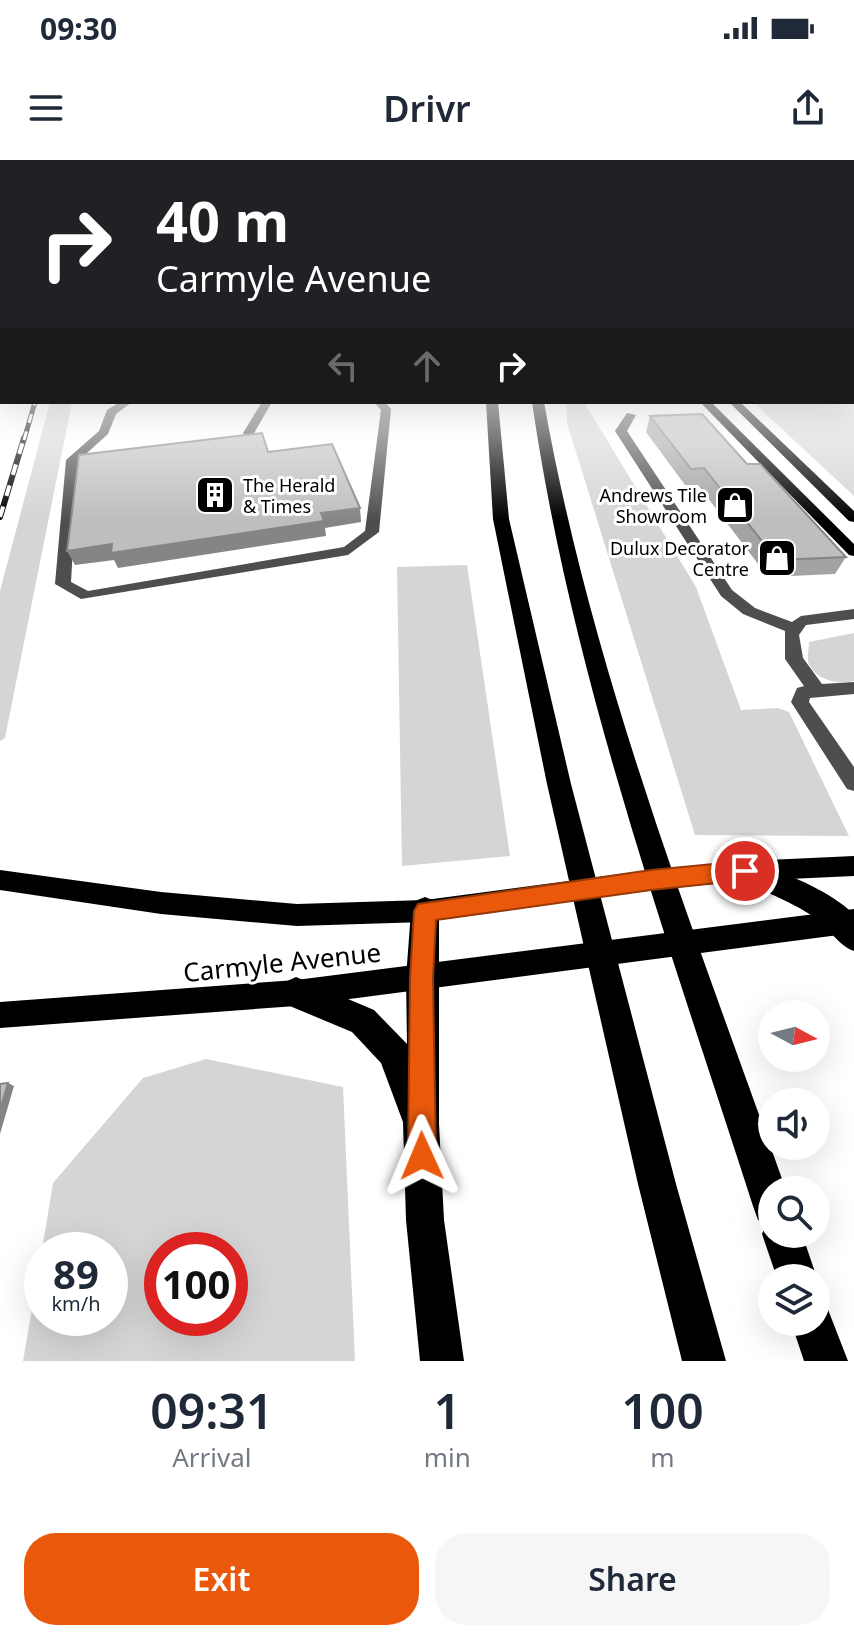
<!DOCTYPE html>
<html lang="en">
<head>
<meta charset="utf-8">
<style>
  body { margin:0; font-family:"Noto Sans",sans-serif; background:#f6f6f7; color:#1f2937; height:100vh; display:flex; flex-direction:column; font-size:30px; white-space:nowrap }
  * { box-sizing:border-box; margin:0 }
  p { font-size:26px; color:#747a83 }
  .icon { flex:none; width:44px; height:44px; fill:none; stroke:currentColor; stroke-width:2; stroke-linecap:round; stroke-linejoin:round }
  .map { position:relative; height:1201px; overflow:hidden }
  .side { display:flex; flex-direction:column; background:#fff; flex:1 }
  .side>* { flex:none }
  .hud { position:absolute; left:0px; top:0px; width:854px; height:244px; box-shadow:0 8px 32px #0002; background:#202124; color:#fff; overflow:hidden }
  .needle { width:52px; rotate:97deg }
  .tools { position:absolute; left:758px; top:840px; display:grid; gap:16px }
  .tools a { display:grid; place-items:center; width:72px; height:72px; border-radius:50%; background:#fff; box-shadow:0 8px 32px #0002; font-size:40px }
  .speed { position:absolute; left:24px; top:1072px; display:flex; gap:16px; font-size:40px; font-weight:700; text-align:center }
  .speed>* { display:grid; place-content:center; width:104px; height:104px; border-radius:50%; background:#fff; box-shadow:0 8px 32px #0002; line-height:1 }
  .speed small { font-size:20px; font-weight:400 }
  .speed .limit { border:12px solid #d22; background:#fff; color:#111 }
  .pin { position:absolute; display:grid; place-items:center; width:68px; height:68px; color:#fff; margin:-34px; border:4px solid #fff; border-radius:50%; box-shadow:0 2px 8px #0007 }
  .me { position:absolute; width:88px; margin:-44px; rotate:359deg; stroke-linejoin:round; filter:drop-shadow(0 0 6px #0008) }
  .turn { display:flex; align-items:center; gap:28px; height:168px; padding:0 24px; font-size:36px }
  .turn .icon { width:104px; height:104px; stroke-width:2.5 }
  .turn b { display:block; font-size:56px; line-height:68px }
  .lanes { display:flex; align-items:center; height:76px; padding:0 24px; background:#0003; justify-content:center; gap:40px; direction:ltr }
  .lanes .off { opacity:.35 }
  .eta { display:flex; justify-content:space-evenly; align-items:center; height:136px; text-align:center }
  .eta b { font-size:48px; font-weight:600; line-height:56px }
  .cta { display:flex; gap:16px; margin-top:auto; padding:16px 24px }
  .cta a { flex:1; height:92px; border-radius:32px; background:#ea580c; color:#fff; font-size:32px; font-weight:600; line-height:92px; text-align:center }
  .cta a+a { background:#f6f6f7; color:#1f2937 }
  .status { display:flex; justify-content:space-between; align-items:center; height:56px; padding:0 40px; background:#fff; direction:ltr }
  .status svg { height:22px; fill:currentColor }
  header { display:flex; justify-content:space-between; align-items:center; height:104px; padding:0 24px; background:#fff; font-size:36px; font-weight:600 }
  .map>svg:first-child { display:block }
</style>
</head>
<body>
<div class="status"><b>09:30</b><svg viewBox="0 0 49 12"><path d="M0 12V9h3v3zM5 12V6h3v6zM10 12V3h3v9zM15 12V0h3v12zM26 1h20v11H26zM47 4h2v5h-2z"/></svg></div>
<header><svg class="icon" aria-label="menu" viewBox="0 0 24 24"><path d="M4 6h16M4 12h16M4 18h16"/></svg>Drivr<svg class="icon" aria-label="share" viewBox="0 0 24 24"><path d="M12 15V3M7 8l5-5 5 5M5 13v7h14v-7"/></svg></header>
<div class="map">
<svg width="854" height="1201" viewBox="0 0 854 1201">
  <rect width="100%" height="100%" fill="#fff"/>
  <path fill="#d5d5d5" fill-rule="evenodd" d="M852,192H854V336L753,242H852Z
    M50,242H72L5,578L0,581V431Z
    M566,242H584L696,427L741,550L778,548L789,552L849,676L695,675L567,263Z
    M467,405L510,696L402,706L397,407Z
    M854,473V521C838,525 815,520 808,502C807,497 809,488 809,482Z
    M206,899L343,927L355,1201H23L42,1091V1158H110V1090H42L53,1023L143,918ZM230,1090V1158H162V1090Z"/>
  <g fill="none" stroke-linecap="round" stroke-linejoin="round">
    <path fill="#4e4e4e" fill-rule="evenodd" d="M120,242H132L116,254L108,274L78,301L71,422L88,431L344,387L365,371L381,250L374,242H385L391,249L379,372L348,395L81,439L55,424L66,300L99,271L107,250Z
      M262,242H272L253,275H245L243,273Z
      M627,253L636,255L627,271L732,430L755,448L792,462L801,456L854,449V459L806,465L799,475L803,498L822,524L854,522V534L810,538L809,542L854,607V631L847,629L791,542L797,528L804,526L785,499V471L743,454L721,436L615,271Z"/>
    <path fill="#000" fill-rule="evenodd" d="M700,242H711L854,384V396L849,395Z
      M729,242H740L854,351V362L849,361Z
      M854,696V716L745,721L651,730L425,762L297,766L161,754L0,730V710L161,732L297,744L425,740L651,710L745,701Z
      M854,749V773L296,846L0,868V842L296,820Z"/>
    <path fill="#000" fill-rule="evenodd" d="M486,242H498L509,359L571,624L676,1024L726,1201H682L638,1024L547,624L493,359Z
      M532,242H544C592,513 694,771 786,1030H772V1074H802L817,1118L816,1121V1118H777L762,1074L767,1063L758,1060L753,1046C668,782 572,517 532,242Z
      M745,699C783,713 823,726 854,754V791C837,785 827,765 811,755C788,740 761,730 735,720L731,711L735,702Z
      M425,737L435,741L439,751V964L444,1060L464,1201H420L406,1060L403,962L381,903L352,872L285,844L280,833L285,822L296,817L374,850L407,884L406,818L411,751L415,741Z
      M816,1143L827,1147L848,1201H804L791,1162H816Z"/>
    <defs>
      <path id="rail-far1" d="M24,280L35,242"/>
      <path id="rail" d="M0,357L24,278"/>
    </defs>
    <use href="#rail-far1" stroke="#000" stroke-width="5"/>
    <use href="#rail" stroke="#000" stroke-width="6"/>
    <use href="#rail-far1" stroke="#fff" stroke-width="3" stroke-dasharray="9" stroke-linecap="butt"/>
    <use href="#rail" stroke="#fff" stroke-width="4" stroke-dasharray="11" stroke-linecap="butt"/>
  </g>
  <path fill="#a3a3a3" d="M650,256L747,304L846,397L835,414L768,417L698,325H685L646,272Z"/>
  <path fill="#858585" d="M360,348L361,362L325,368L326,376L118,408L114,400L75,405L67,391Z
    M8,923L14,926L0,974V950Z"/>
  <path fill="#bebebe" stroke="#858585" stroke-width="2" d="M702,254L747,304H760L846,397L777,400L704,308L691,309L650,256Z
    M262,273L268,292L332,284L360,348L321,353L324,361L111,393L112,384L67,391L79,295Z
    M8,923L0,950V924Z"/>
  <linearGradient id="sky" x2="0" y2="1"><stop stop-color="#89aaca"/><stop offset="0.53" stop-color="#fff"/><stop offset="1" stop-color="#fff" stop-opacity="0"/></linearGradient>
  <rect width="854" height="360" fill="url(#sky)"/>
  <path fill="#ea580c" stroke="#983908" stroke-width="2" d="M745,701L752,704L755,711L752,717L745,720L651,730L436,760L433,818L436,996L432,1006L422,1010L413,1006L408,996L410,818L414,751L418,744L651,710Z"/>
  <defs>
    <symbol id="building-square" viewBox="-11 -11 22 22"><rect x="-9" y="-9" width="18" height="18" rx="4" fill="#000" stroke="#fff"/><path d="M-4-6H4V6H1V3H-1V6H-4ZM-2.5-4.3h1.7v1.8h-1.7ZM.8-4.3h1.7v1.8H.8ZM-2.5-1h1.7V.8h-1.7ZM.8-1h1.7V.8H.8Z" fill="#fff"/></symbol>
    <symbol id="shop-square" viewBox="-11 -11 22 22"><rect x="-9" y="-9" width="18" height="18" rx="4" fill="#000" stroke="#fff"/><path d="M-5-2.5h2.3a2.7 3.5 0 0 1 5.4 0H5L5.5 6h-11ZM-1.5-2.5h3a1.5 2.3 0 0 0-3 0Z" fill="#fff"/></symbol>
  </defs>
  <g fill-rule="evenodd">
    <use href="#building-square" x="193" y="313" width="44" height="44"/>
    <use href="#shop-square" x="713" y="323" width="44" height="44"/>
    <use href="#shop-square" x="755" y="376" width="44" height="44"/>
  </g>
  <g text-anchor="middle" dominant-baseline="central" stroke-width="6" stroke-linejoin="round" paint-order="stroke">
    <g font-size="18" fill="#000" stroke="#fff" text-anchor="end">
      <text x="243" y="325" text-anchor="start">The Herald<tspan x="243" dy="21">&amp; Times</tspan></text>
      <text x="707" y="335">Andrews Tile<tspan x="707" dy="21">Showroom</tspan></text>
      <text x="749" y="388">Dulux Decorator<tspan x="749" dy="21">Centre</tspan></text>
    </g>
    <g font-size="26" fill="#000" stroke="#fff">
      <text transform="translate(282 802) rotate(-6)">Carmyle Avenue</text>
    </g>
  </g>
</svg>
<div class="tools">
<a><svg class="needle" viewBox="-14 -14 28 28"><path d="M0-13l5 13h-10z" fill="#e53935"/><path d="M0 13l5-13h-10z" fill="#747a83"/></svg></a>
<a><svg class="icon" aria-label="sound" viewBox="0 0 24 24"><path d="M4 9h4l5-4v14l-5-4H4zM17 9q2 3 0 6"/></svg></a>
<a><svg class="icon" aria-label="search" viewBox="0 0 24 24"><circle cx="10" cy="10" r="6"/><path d="M15 15l6 6"/></svg></a>
<a><svg class="icon" aria-label="layers" viewBox="0 0 24 24"><path d="M12 4l9 5-9 5-9-5zM3 14l9 5 9-5"/></svg></a>
</div>
<div class="speed"><div>89<small>km/h</small></div><div class="limit">100</div></div>
<div class="pin" style="left:745px;top:711px;background:#d93025"><svg class="icon" aria-label="arrive" viewBox="0 0 24 24"><path d="M6 21V4h12l-3 4 3 4H6"/></svg></div>
<svg class="me" style="left:422px;top:996px" viewBox="-20 -20 40 40"><path d="M0-17L14 15 0 8-14 15z" fill="#ea580c" stroke="#fff" stroke-width="4"/></svg>
<div class="hud">
<div class="turn"><svg class="icon" aria-label="right" viewBox="0 0 24 24"><path d="M7 20v-9h11M14 6l5 5-5 5"/></svg><div><b>40 m</b>Carmyle Avenue</div></div>
<div class="lanes"><svg class="icon off" aria-label="left" viewBox="0 0 24 24"><path d="M17 20v-9H6M10 6l-5 5 5 5"/></svg><svg class="icon off" aria-label="ahead" viewBox="0 0 24 24"><path d="M12 20V5M6 11l6-6 6 6"/></svg><svg class="icon" aria-label="right" viewBox="0 0 24 24"><path d="M7 20v-9h11M14 6l5 5-5 5"/></svg></div>
</div>
</div>
<section class="side">
<div class="eta">
<div><b>09:31</b><p>Arrival</p></div>
<div><b>1</b><p>min</p></div>
<div><b>100</b><p>m</p></div>
</div>
<div class="cta"><a>Exit</a><a>Share</a></div>
</section>
</body>
</html>
